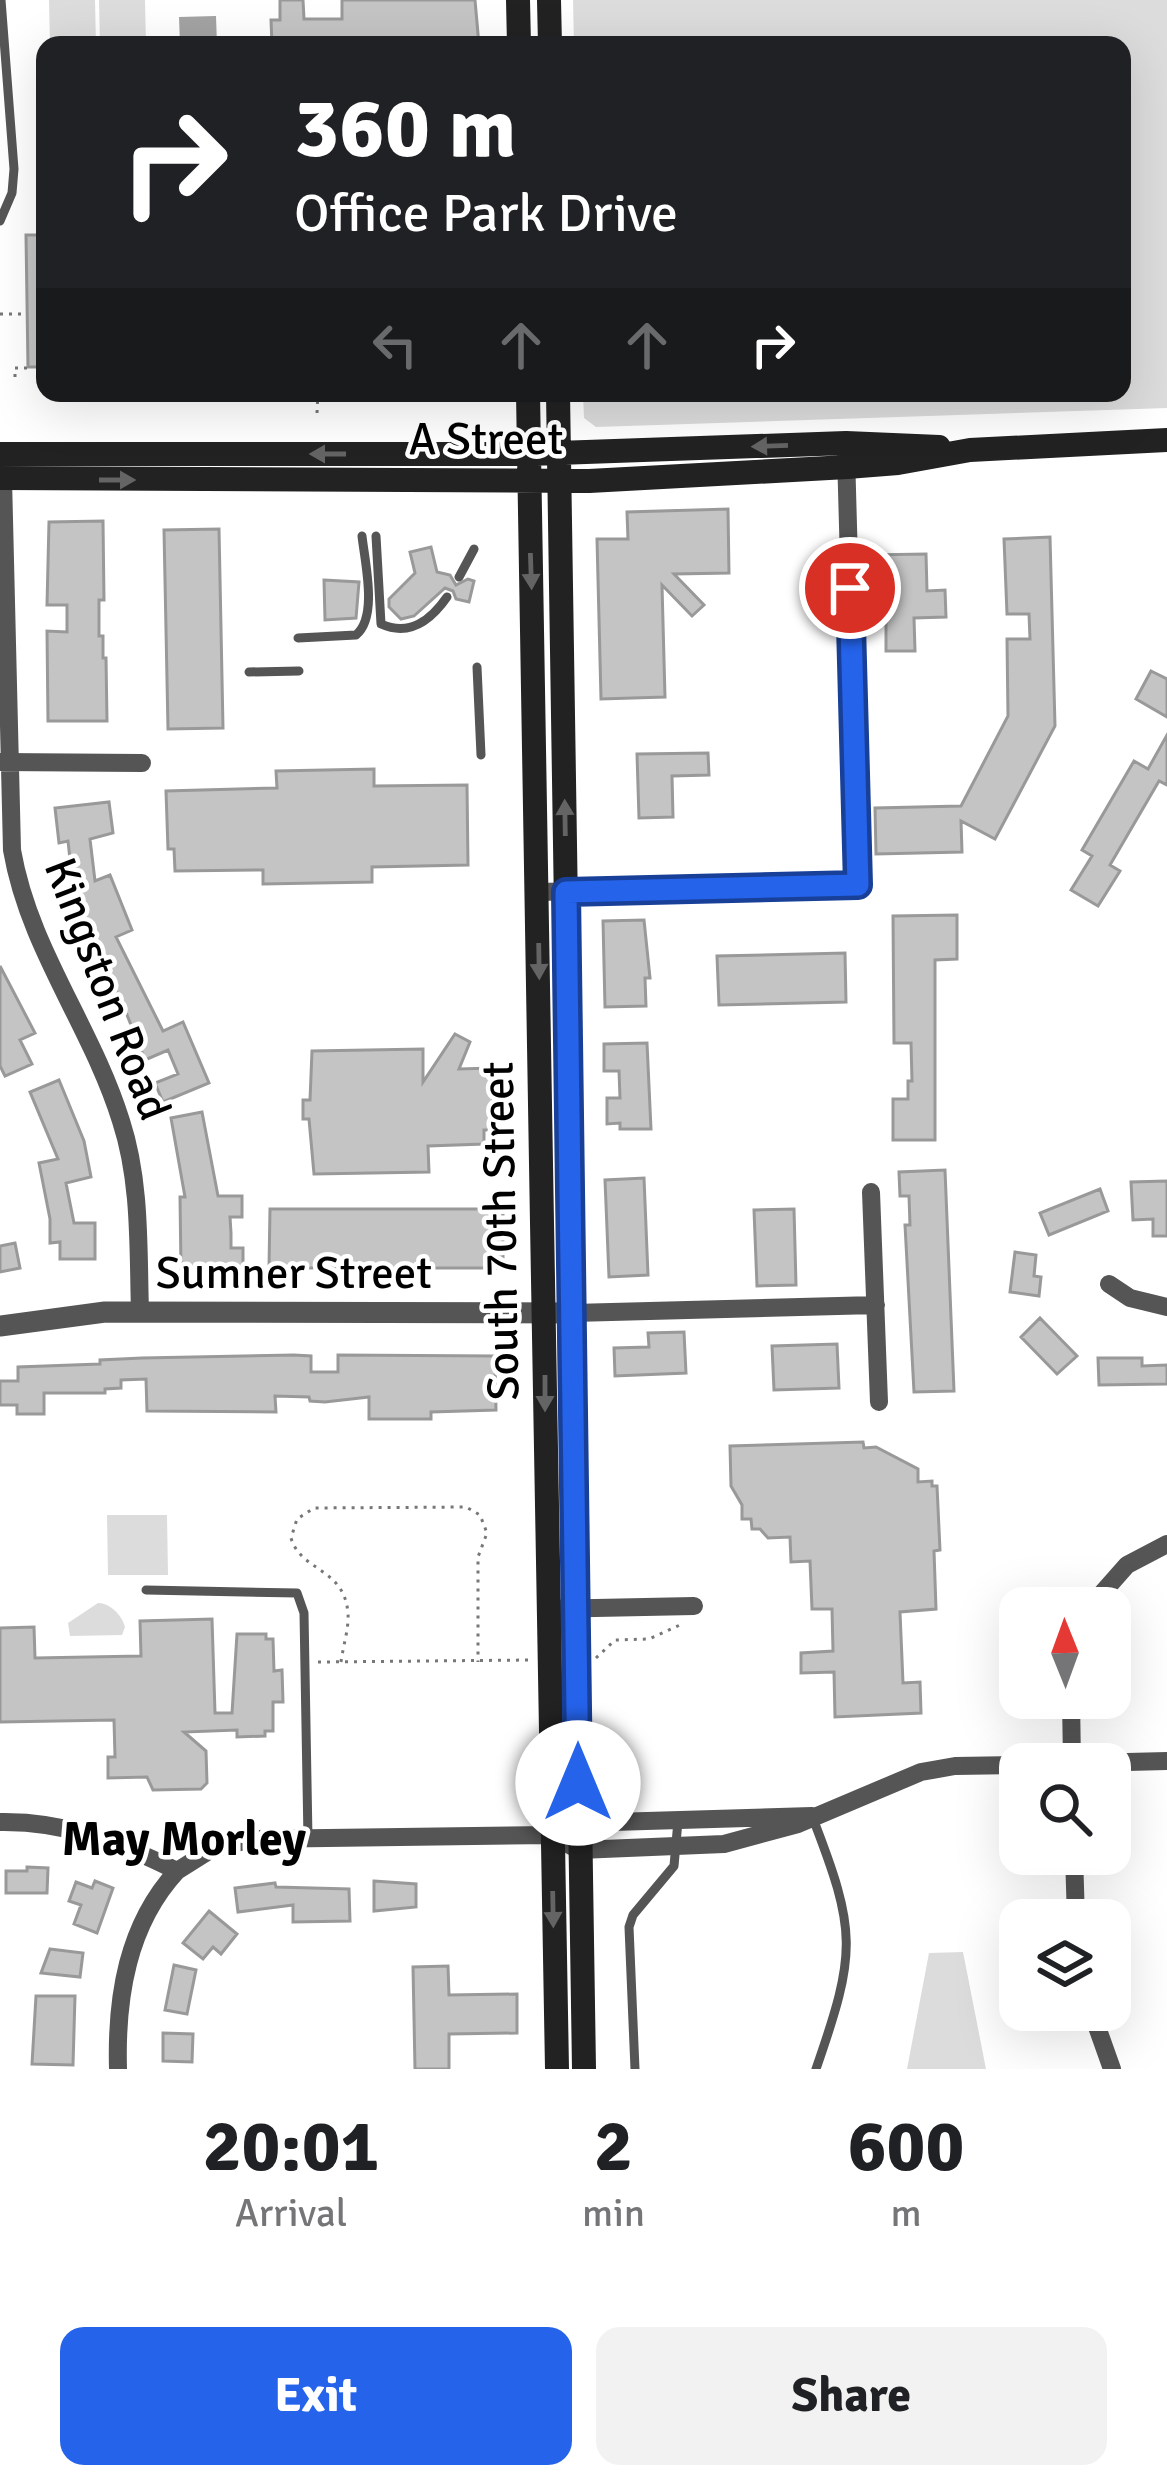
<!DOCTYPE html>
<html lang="en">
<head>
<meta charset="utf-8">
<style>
  body { margin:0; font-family:Signika,sans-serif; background:#f2f2f2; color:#202124; height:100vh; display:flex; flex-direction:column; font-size:45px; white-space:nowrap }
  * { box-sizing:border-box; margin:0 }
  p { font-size:39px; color:#757577 }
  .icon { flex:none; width:66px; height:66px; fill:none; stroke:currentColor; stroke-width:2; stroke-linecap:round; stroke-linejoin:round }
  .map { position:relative; height:2069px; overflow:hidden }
  .panel { display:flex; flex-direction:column; background:#fff; flex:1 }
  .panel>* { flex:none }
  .top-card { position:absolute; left:36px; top:36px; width:1095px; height:366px; border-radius:24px; box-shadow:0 12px 48px #0002; background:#202124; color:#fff; overflow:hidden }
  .needle { width:78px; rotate:359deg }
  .tools { position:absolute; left:999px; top:1587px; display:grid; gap:24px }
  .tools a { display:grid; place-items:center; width:132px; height:132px; border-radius:24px; background:#fff; box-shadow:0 12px 48px #0002; font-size:60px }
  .pin { position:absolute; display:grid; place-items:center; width:102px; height:102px; color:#fff; margin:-51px; border:6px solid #fff; border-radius:50%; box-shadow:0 3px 12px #0007 }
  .me { position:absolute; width:132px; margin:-66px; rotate:0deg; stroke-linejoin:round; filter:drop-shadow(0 0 9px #0008) }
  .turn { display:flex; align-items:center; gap:42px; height:252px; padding:0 60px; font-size:54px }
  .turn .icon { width:156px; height:156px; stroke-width:2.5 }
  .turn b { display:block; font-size:84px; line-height:102px }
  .lanes { display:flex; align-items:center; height:114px; padding:0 60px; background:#0003; justify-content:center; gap:60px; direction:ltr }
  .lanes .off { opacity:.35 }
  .eta { display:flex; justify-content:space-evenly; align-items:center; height:204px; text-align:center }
  .eta b { font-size:72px; font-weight:800; line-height:84px }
  .action { display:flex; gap:24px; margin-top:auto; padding:24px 60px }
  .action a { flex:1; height:138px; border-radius:24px; background:#2563eb; color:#fff; font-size:48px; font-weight:800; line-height:138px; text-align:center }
  .action a+a { background:#f2f2f2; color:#202124 }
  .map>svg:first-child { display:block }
</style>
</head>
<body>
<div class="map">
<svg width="1167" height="2069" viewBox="0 0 1167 2069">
  <rect width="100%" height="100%" fill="#fff"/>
  <path fill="#dcdcdc" d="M49,0H95L96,45H50Z
    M99,0H145L146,45H100Z
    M573,0H1167V408L596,427L584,418L583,393H1122V45H574Z
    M107,1515H167L168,1575H108Z
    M98,1603C110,1603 122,1615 125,1627L122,1635L70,1636L68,1623Z
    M963,1952L986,2069H907L929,1953Z"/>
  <path fill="#a3a3a3" d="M216,16L217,45H180L179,17Z"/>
  <path fill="#c4c4c4" stroke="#999" stroke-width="3" d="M280,0H303L304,19H342V0H475L479,45H272L271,20H280Z
    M26,235H45V367H28Z
    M728,509L729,573L674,574L704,605L692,616L662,585L665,697L601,699L597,539H628L627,512Z
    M103,521L104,600H99V636H103V658H106L107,721H48L47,631L67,632V605H47L49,522Z
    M219,529L223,728L168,729L164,530Z
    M1050,537L1055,726L995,839L961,821L962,852L876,854L875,808L961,806L1008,716L1007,639H1030L1029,614H1007L1004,539Z
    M431,547L437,572L450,575L456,585L468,579L474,581L469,602L456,599L453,591L445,588L414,616L401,619L389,607V599L415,573L410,552Z
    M926,554L927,591L945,590L946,617L914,618L915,651H886V615H868L867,555Z
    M324,580L359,582L356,618L325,620Z
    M1151,671L1167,679V717L1136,699Z
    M1167,735V785L1159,781L1110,865L1120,871L1098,906L1071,890L1092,856L1082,850L1134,761L1148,769Z
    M708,753L709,775L672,776L673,817L639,818L637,754Z
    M374,769V786L467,785L468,865L372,867V882L263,884V870L175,871L174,849H168L166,791L277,788L276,771Z
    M109,802L113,833L90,839L95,881L110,875L132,930L116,937L163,1031L183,1022L209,1083L163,1102L155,1083L178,1074L168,1050L145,1060L123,1005L83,928L68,889L73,887L68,841L59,843L55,808Z
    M957,915V959L935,960V1140H893V1099H908V1081H912L911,1043H894L893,916Z
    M644,920L650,978H645L646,1006L605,1007L603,921Z
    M845,953L846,1002L719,1005L717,956Z
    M0,966L35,1033L20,1040L32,1064L5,1076L0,1066Z
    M455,1034L470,1042L459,1069L492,1068L493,1130H484V1144L428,1146L429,1172L314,1174L309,1119H303V1100H310L312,1051L423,1049V1082Z
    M647,1043L651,1129H620V1123L607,1124V1098H620L619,1071H604V1044Z
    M59,1080L84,1141L91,1177L66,1183L74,1223H95V1259H60V1242L50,1243V1219L39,1163L58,1159L30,1092Z
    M202,1112L218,1196H242V1217H230L231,1233V1248H243V1268L181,1269L180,1197H185L171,1118Z
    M945,1170L954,1391L914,1392L905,1225H910L909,1196H900L899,1172Z
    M644,1178L648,1275L609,1277L605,1180Z
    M1167,1181V1236H1153V1219L1133,1220L1131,1182Z
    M1100,1189L1108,1211L1049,1235L1040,1213Z
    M270,1209H503V1268H269Z
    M794,1209L796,1285L757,1286L754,1210Z
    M15,1243L20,1268L0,1272V1246Z
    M1015,1252L1036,1255L1034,1276L1041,1277L1039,1296L1010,1292Z
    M1040,1318L1077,1356L1057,1374L1021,1337Z
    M684,1332L686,1373L615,1376L614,1348L649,1347L648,1333Z
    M837,1344L839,1388L774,1390L772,1346Z
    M294,1355L311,1356V1372H338V1355L495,1356L496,1410L431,1412V1419H369V1397L325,1402L310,1401L309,1397L275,1396L276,1412L147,1411L146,1379L121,1380V1388L105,1389V1393H44V1414H17V1405H0V1381H18V1367L100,1364V1360L142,1358Z
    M1098,1358H1142V1366L1167,1365V1384L1099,1385Z
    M863,1442L864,1448L876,1447L918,1469V1482L932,1481V1486H937L940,1550L934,1551L936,1609L900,1612L903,1683L920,1682L921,1713L835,1717L834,1672L801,1673V1653L833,1651L832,1609H812L810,1561L791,1562L790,1537L768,1538L760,1529H752L751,1519H742V1505L731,1486L730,1446Z
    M212,1619L215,1713H232L237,1634H266V1639H273L274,1671L282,1670L283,1702H273V1731H265V1736L237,1737V1730L184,1732L206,1751L207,1783L201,1789L153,1790L147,1777L108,1778V1757H115L114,1720L0,1722V1628L34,1627L35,1658L141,1656L140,1621Z
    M27,1867L48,1868L47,1893H6V1871H27Z
    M95,1881L113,1888L97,1933L74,1924L81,1905L69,1901L76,1882L92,1888Z
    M374,1881L416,1884V1907L374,1911Z
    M275,1883L276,1887L349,1889L350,1921L293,1922V1905L238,1912L235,1888Z
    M209,1911L237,1934L221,1954L213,1947L203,1959L183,1943Z
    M50,1949L83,1953L80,1977L41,1973Z
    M174,1965L196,1970L187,2014L165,2010Z
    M448,1966L449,1995L517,1994V2033L449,2034V2069H415L413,1967Z
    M36,1996H75L73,2065L32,2064Z
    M163,2033L193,2034L192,2062L163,2061Z"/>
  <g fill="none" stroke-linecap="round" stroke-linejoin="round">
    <path stroke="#777" stroke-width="3" stroke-dasharray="3 6" stroke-linecap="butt" d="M0,314H27
      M15,377V368H28
      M317,413L318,393
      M596,1658L615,1640L649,1639L680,1625
      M318,1662L531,1660
      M341,1662C343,1646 349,1629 348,1613C344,1567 301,1572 291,1538L297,1519L314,1508L466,1507L480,1515L487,1533L478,1557V1662"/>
    <path stroke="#555" stroke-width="9" d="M0,221L12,193L14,169L1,0
      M376,536L381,624C410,637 431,620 447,597
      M459,577L474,549
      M298,638L356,635C378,617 365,563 362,536
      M477,667L481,755
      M249,672L299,671
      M146,1590L297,1593L304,1613L308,1839
      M812,1816C857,1932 857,1951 816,2069
      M635,2069L629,1927L633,1915L674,1866L678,1821"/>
    <path stroke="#555" stroke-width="18" d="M3,478L12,850C29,949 92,1027 121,1121C141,1182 138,1249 140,1312
      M0,762L142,763
      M538,892L858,885L846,454
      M871,1192L879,1402
      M1109,1284L1130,1298L1167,1307
      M573,1313L876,1305
      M1089,1608L1127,1565L1167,1544
      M546,1609L694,1606
      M1071,1698L1072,1764
      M1048,1764L1167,1761
      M0,1822C66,1821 119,1842 177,1871L212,1849L252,1839L551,1835L579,1823L812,1816
      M551,1835L579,1850L724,1844L798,1824L921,1772L955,1766L1020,1765
      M1074,1854L1076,1920
      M1091,2010L1112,2069
      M118,2069C116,1998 127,1925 177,1871"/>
    <path stroke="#555" stroke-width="21" d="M0,1326L105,1312L573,1313"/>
    <path stroke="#222" stroke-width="24" d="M518,0L519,45
      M549,0L550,45
      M528,393C540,952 544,1510 557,2069
      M558,393L584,2069
      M0,454H529L846,443L939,447
      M0,478L589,481L847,467L898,463L970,450L1167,440"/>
  </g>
  <defs><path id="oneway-solid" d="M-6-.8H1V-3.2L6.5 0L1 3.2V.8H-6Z" transform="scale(3)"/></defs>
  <g fill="#646464">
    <use href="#oneway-solid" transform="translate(770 446) rotate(178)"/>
    <use href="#oneway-solid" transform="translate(328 454) rotate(-180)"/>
    <use href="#oneway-solid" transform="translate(117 480)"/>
    <use href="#oneway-solid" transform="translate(531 571) rotate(88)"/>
    <use href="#oneway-solid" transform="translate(565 818) rotate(-91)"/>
    <use href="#oneway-solid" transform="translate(539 961) rotate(89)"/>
    <use href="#oneway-solid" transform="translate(545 1393) rotate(90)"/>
    <use href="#oneway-solid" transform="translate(553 1909) rotate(89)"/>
  </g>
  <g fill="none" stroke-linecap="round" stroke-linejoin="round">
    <defs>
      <path id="route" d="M578,1783L566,892L858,885L850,588"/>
    </defs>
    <use href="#route" stroke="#184099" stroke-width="30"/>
    <use href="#route" stroke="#2563eb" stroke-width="21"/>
  </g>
  <g text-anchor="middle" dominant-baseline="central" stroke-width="9" stroke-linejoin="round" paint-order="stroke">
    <g font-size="45" fill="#000" stroke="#fff">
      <text x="486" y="439">A Street</text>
      <text transform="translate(107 989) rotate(69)">Kingston Road</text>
      <text transform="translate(501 1231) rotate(-91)">South 70th Street</text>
      <text x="294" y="1273">Sumner Street</text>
    </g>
    <g font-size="48" font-weight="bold" fill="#000" stroke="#fff">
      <text x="184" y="1839">May Morley</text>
    </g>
  </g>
</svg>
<div class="tools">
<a><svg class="needle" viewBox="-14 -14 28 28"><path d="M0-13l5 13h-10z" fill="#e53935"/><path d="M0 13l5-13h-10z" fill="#757577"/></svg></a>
<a><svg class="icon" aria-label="search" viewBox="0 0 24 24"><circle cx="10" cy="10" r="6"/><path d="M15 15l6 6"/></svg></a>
<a><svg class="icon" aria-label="layers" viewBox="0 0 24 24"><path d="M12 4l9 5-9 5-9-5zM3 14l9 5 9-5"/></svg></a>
</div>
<div class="pin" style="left:850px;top:588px;background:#d93025"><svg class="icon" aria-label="arrive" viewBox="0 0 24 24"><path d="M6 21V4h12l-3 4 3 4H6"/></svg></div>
<svg class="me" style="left:578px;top:1783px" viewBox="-20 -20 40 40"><circle r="19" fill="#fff"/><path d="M0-13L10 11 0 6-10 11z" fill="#2563eb"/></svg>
<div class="top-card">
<div class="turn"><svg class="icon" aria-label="right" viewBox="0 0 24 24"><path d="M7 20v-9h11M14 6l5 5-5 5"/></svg><div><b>360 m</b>Office Park Drive</div></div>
<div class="lanes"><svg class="icon off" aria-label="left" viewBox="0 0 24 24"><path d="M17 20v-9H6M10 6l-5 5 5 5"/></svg><svg class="icon off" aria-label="ahead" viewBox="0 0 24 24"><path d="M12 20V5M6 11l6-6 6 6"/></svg><svg class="icon off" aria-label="ahead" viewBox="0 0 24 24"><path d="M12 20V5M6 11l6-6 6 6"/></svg><svg class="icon" aria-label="right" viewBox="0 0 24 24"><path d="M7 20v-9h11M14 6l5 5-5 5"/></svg></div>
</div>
</div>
<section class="panel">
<div class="eta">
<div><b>20:01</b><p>Arrival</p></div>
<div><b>2</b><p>min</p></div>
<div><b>600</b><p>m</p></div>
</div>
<div class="action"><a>Exit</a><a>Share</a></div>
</section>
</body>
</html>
